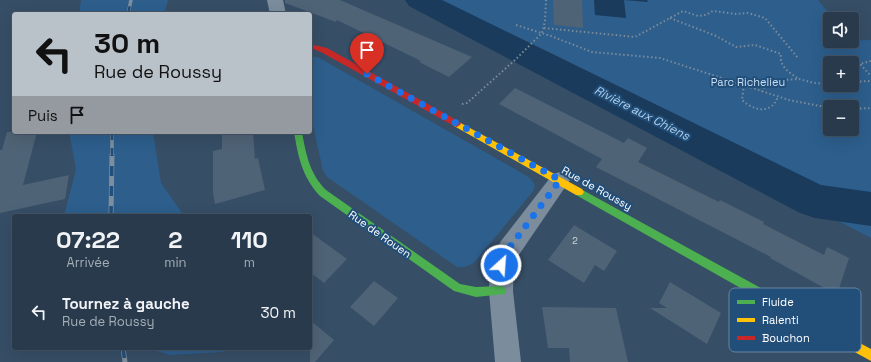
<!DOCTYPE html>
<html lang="fr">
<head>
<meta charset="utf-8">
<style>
  body { margin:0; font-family:"Space Grotesk",sans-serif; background:#304153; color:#f1f3f6; height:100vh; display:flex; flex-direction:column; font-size:15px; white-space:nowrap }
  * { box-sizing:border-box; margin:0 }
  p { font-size:13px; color:#a5adb5 }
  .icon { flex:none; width:22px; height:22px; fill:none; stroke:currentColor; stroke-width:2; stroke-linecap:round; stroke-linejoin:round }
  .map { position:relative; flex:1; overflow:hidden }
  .details { position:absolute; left:12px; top:214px; width:300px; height:136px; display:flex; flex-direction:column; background:#283a4c; border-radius:4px; box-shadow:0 4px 16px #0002,0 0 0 1px #445464 }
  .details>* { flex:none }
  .top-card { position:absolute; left:12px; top:12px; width:300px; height:122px; border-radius:4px; box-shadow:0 4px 16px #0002,0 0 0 1px #445464; background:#b9c1c9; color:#111; overflow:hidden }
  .fabs { position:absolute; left:823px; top:12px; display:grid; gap:8px }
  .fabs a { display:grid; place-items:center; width:36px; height:36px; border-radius:4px; background:#283a4c; box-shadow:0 4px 16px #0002,0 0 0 1px #445464; font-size:20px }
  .pin { position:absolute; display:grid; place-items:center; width:34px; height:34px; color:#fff; margin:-41px -17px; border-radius:50% 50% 50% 0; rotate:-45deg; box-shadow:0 0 4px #0007 }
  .pin .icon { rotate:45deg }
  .me { position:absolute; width:44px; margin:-22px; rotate:26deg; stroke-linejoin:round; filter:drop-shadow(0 0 3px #0008) }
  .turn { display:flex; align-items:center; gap:14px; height:84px; padding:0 16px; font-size:18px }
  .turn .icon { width:52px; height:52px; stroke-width:2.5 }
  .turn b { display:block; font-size:28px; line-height:34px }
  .then { display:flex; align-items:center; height:38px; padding:0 16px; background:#0003; gap:8px; font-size:15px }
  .eta { display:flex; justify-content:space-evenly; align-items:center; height:68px; text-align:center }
  .eta b { font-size:24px; font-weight:800; line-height:28px }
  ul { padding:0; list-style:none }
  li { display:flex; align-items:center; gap:12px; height:60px; padding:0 16px }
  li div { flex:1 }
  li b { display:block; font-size:15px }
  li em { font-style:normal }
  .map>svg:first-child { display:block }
</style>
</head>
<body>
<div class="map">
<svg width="871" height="362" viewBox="0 0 871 362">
  <rect width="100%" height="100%" fill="#364e66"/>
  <path fill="#2d5e8c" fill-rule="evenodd" d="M81,0H168L164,14H79Z
    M412,0H818L834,19H830V41L871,40V238ZM830,63H852V85H830ZM830,107H852V129H830Z
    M310,57H317L323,60L515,169L530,178L535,185L534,190L475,262C469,266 464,268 457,267L327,177L323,171L310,111Z
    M69,132H153L161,183L184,216H64L76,169Z
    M146,348H226L223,352L170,355Z"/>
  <path fill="#1a3b5b" d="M594,0H647L648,2L624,0L626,18L595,15Z"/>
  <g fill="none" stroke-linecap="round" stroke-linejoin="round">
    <path fill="#1a3b5b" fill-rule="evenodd" d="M405,0H442L821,185L871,192V226L815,218L800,213L409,6Z"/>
  </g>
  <path fill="#4f6376" d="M285,0H340L472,57L449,77L419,62L421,61L337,20L336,22L285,3Z
    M553,0H582L583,28L554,25Z
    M515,88L624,143L628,138L647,148L638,162L719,202L720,200L764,222L763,224L824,255L827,247L849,258L837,295L770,258L771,257L596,167L602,159L499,104Z
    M7,132H37L23,185L69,175L65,199L0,213V150H2Z
    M236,132H253L255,159L258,158L265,190L215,204L213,192V151L222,149V135Z
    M574,225L617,251L604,271L595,265L584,283L548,260Z
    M310,232L347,259L324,283L310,272Z
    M374,281L398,298L374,326L350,307Z
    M670,282L721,313L707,344L650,308H667L659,303Z
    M542,307L616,308L628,362H570L569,348H548Z
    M310,320L334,340L315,362H310Z"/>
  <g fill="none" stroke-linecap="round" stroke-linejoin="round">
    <path stroke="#7b8c9d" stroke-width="2" stroke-dasharray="1.5 2.5" stroke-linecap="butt" d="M670,18L716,36L736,47L755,45L781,54C779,67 790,73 799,79
      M516,25L551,36L592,52L660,58L789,100L830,108
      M544,28L635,37L683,11L698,16L706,15L713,11L736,14L748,13L765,18L798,58
      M871,61L860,64L871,76
      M852,82L871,81
      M744,85L742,100C754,111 772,115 778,96
      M762,92L767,81L799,79L814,83L830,84
      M462,104L467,103L515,60L542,33L545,21L546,0
      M852,109L871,108"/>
    <path fill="#7b8c9d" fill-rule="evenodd" d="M267,0H283L286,14H270Z
      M560,172L567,174L570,180L514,262L513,291L521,362H495L489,291L490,261L501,241L553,174Z"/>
    <path fill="#4caf50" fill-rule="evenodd" d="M294,132H302C306,155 310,174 326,190L460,284L476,287L501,286L505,288L506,291L505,294L476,297L454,291L320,196C302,177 298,156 294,132Z
      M579,188L828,325L830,329L828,333L824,334L820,333L576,195L574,192L576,189Z"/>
    <path fill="#ffc107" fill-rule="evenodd" d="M457,121L582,189L584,192L582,195H576L454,126L453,124Z
      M824,324L871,349V361L820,333L818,329L820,325Z"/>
    <path fill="#c62828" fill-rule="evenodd" d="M310,44L327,48L460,122L461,124L457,127L454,126L321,52L310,48Z"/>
    <defs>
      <path id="rail-far1" d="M128,14L131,0
        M112,156V132"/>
      <path id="rail" d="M111,216L112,155
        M123,348L125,362"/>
    </defs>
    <use href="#rail-far1" stroke="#7d8e9d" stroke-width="3.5"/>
    <use href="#rail" stroke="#7d8e9d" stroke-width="5"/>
    <use href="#rail-far1" stroke="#224f7a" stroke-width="2.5" stroke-dasharray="8" stroke-linecap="butt"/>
    <use href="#rail" stroke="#224f7a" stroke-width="3.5" stroke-dasharray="10" stroke-linecap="butt"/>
  </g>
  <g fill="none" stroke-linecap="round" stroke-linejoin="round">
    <path stroke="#1a73e8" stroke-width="7" stroke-dasharray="0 12.6" d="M367,74L560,180L504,255L501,265"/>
  </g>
  <g text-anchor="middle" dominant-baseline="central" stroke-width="4" stroke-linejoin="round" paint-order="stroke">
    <g font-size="9" fill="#d3d8dd">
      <text x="575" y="241">2</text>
    </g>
    <g font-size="11" fill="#c8dff4" stroke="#224f7a">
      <text x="748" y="82">Parc Richelieu</text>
    </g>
    <g font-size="11" fill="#fff" stroke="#224f7a">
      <text transform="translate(597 188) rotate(29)">Rue de Roussy</text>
      <text transform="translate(380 234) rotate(35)">Rue de Rouen</text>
    </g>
    <g font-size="12" font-style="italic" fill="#b0d0ed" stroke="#224f7a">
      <text transform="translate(642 113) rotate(27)">Rivière aux Chiens</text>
    </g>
  </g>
  <rect x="729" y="288" width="132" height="64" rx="6" fill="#224f7a" stroke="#6484a2" stroke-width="1"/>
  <rect x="737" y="300" width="18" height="4" fill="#4caf50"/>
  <rect x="737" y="318" width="18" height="4" fill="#ffc107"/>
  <rect x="737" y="336" width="18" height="4" fill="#c62828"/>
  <g font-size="11" fill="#fff">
    <text x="762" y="306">Fluide</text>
    <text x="762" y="324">Ralenti</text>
    <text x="762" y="342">Bouchon</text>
  </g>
</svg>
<div class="fabs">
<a><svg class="icon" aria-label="sound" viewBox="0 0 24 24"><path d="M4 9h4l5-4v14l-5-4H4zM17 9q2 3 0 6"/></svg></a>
<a>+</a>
<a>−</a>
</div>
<div class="pin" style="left:367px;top:74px;background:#d93025"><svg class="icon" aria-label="arrive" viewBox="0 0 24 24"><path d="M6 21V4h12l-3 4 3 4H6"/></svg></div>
<svg class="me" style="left:501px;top:265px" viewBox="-20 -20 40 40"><circle r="17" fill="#1a73e8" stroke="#fff" stroke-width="3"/><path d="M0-11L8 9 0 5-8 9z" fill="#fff"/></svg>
<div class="top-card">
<div class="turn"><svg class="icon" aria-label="left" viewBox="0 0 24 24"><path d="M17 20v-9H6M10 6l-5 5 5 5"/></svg><div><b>30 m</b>Rue de Roussy</div></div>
<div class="then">Puis<svg class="icon" aria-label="arrive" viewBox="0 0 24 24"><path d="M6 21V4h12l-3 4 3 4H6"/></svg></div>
</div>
<section class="details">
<div class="eta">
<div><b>07:22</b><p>Arrivée</p></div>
<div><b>2</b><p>min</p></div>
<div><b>110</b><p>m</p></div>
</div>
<ul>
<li><svg class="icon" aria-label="left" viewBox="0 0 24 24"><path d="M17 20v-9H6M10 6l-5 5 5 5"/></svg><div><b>Tournez à gauche</b><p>Rue de Roussy</p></div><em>30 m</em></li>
</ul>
</section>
</div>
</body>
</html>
